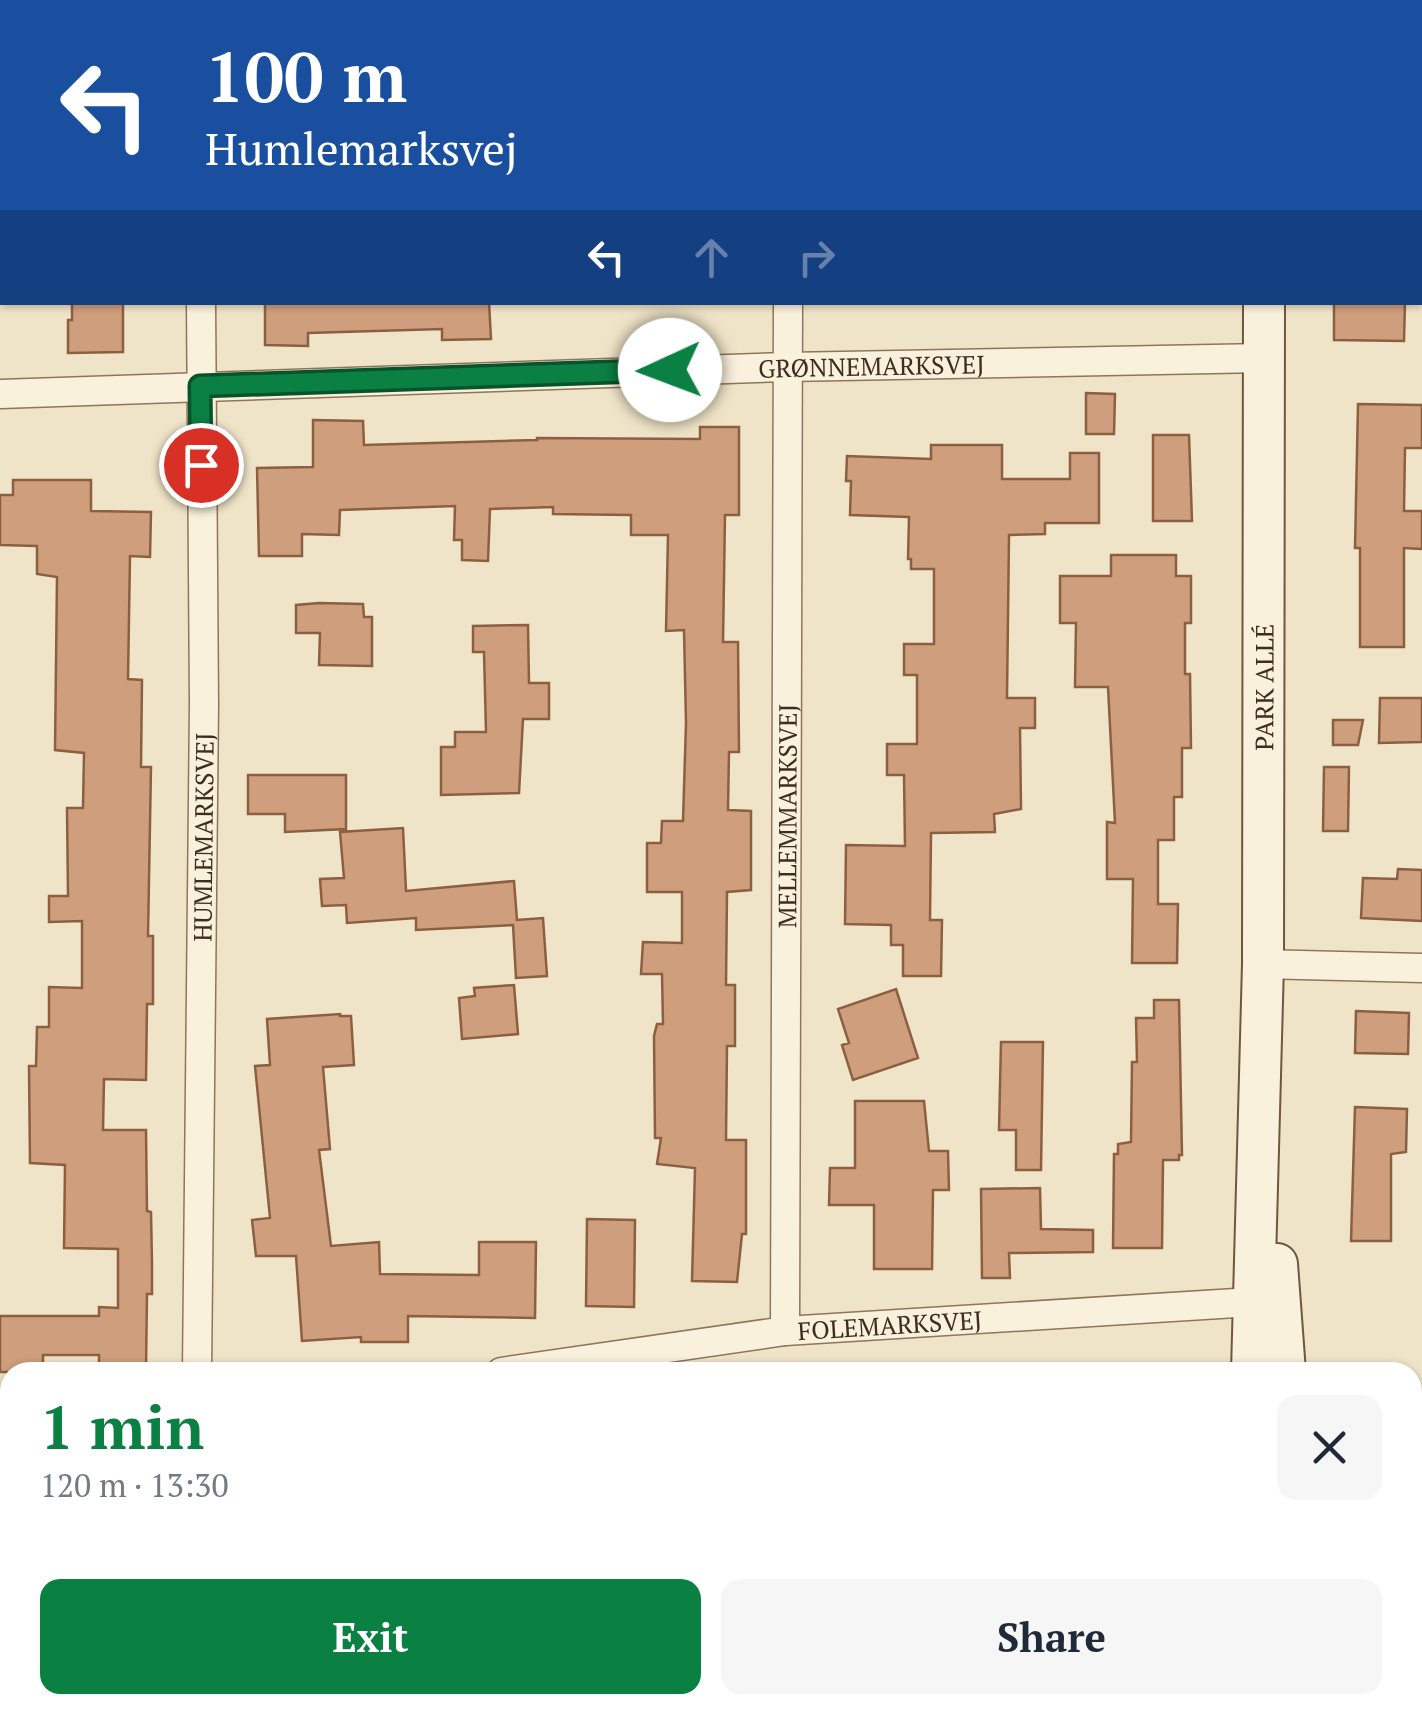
<!DOCTYPE html>
<html lang="en">
<head>
<meta charset="utf-8">
<style>
  body { margin:0; font-family:"PT Serif",serif; background:#f6f6f7; color:#1f2937; height:100vh; display:flex; flex-direction:column; font-size:38px; white-space:nowrap }
  * { box-sizing:border-box; margin:0 }
  p { font-size:32px; color:#747a83 }
  .icon { flex:none; width:55px; height:55px; fill:none; stroke:currentColor; stroke-width:2; stroke-linecap:round; stroke-linejoin:round }
  .map { position:relative; flex:1; overflow:hidden }
  .details { position:absolute; left:0px; top:1362px; width:1422px; height:352px; display:flex; flex-direction:column; background:#fff; border-radius:30px 30px 0 0; box-shadow:0 2px 8px #0004 }
  .details>* { flex:none }
  .hud { position:absolute; left:0px; top:0px; width:1422px; height:305px; box-shadow:0 2px 8px #0004; background:#1a4fa0; color:#fff; overflow:hidden }
  .pin { position:absolute; display:grid; place-items:center; width:85px; height:85px; color:#fff; margin:-42px; border:5px solid #fff; border-radius:50%; box-shadow:0 2px 10px #0007 }
  .me { position:absolute; width:110px; margin:-55px; rotate:268deg; stroke-linejoin:round; filter:drop-shadow(0 0 8px #0008) }
  .turn { display:flex; align-items:center; gap:35px; height:210px; padding:0 40px; font-size:45px }
  .turn .icon { width:130px; height:130px; stroke-width:2.5 }
  .turn b { display:block; font-size:70px; line-height:85px }
  .lanes { display:flex; align-items:center; height:95px; padding:0 40px; background:#0003; justify-content:center; gap:50px; direction:ltr }
  .lanes .off { opacity:.35 }
  .round { display:grid; place-items:center; flex:none; width:105px; height:105px; border-radius:20px; background:#f6f6f7 }
  .headline { display:flex; align-items:center; justify-content:space-between; height:170px; padding:0 40px }
  h1 { font-size:60px; font-weight:600; line-height:75px; color:#0b8043 }
  .cta { display:flex; gap:20px; margin-top:auto; padding:20px 40px }
  .cta a { flex:1; height:115px; border-radius:20px; background:#0b8043; color:#fff; font-size:40px; font-weight:600; line-height:115px; text-align:center }
  .cta a+a { background:#f6f6f7; color:#1f2937 }
  .map>svg:first-child { display:block }
</style>
</head>
<body>
<div class="map">
<svg width="1422" height="1714" viewBox="0 0 1422 1714">
  <rect width="100%" height="100%" fill="#f0e4c8"/>
  <path fill="#cf9f7d" stroke="#8d5f41" stroke-width="2.5" d="M72,302H123V352L68,353V320H72Z
    M265,302H489L491,339L442,340V329L308,333V346L265,345Z
    M1334,302H1405L1404,341L1334,340Z
    M1086,393L1115,394L1114,434H1086Z
    M1358,404L1422,405V448H1405L1404,511H1422V549L1404,548V647H1360V548H1355Z
    M313,420L363,421L364,445L537,440V438L700,439V427H739V515H725L723,642H738L739,752H729L728,810L751,811V890L727,892L726,985H735V1046H727L726,1140H746V1234H742L737,1282L692,1281L695,1168L657,1164L661,1138H655L654,1036L657,1024H663L662,974H641L643,942L682,943V892H647V843H661L662,821H683L686,723L684,630L666,631L668,535H631V515L553,514V507L490,509L488,561L462,560V540H454L455,506L340,510L339,535L302,534V556H259L257,468L313,467Z
    M1153,435H1189L1192,521H1153Z
    M931,445H1002V479H1070V453H1099V523H1045V534L1009,535L1007,698H1035V728H1020L1021,809L994,814L995,832L931,833L930,920H942L941,976H903V945H891V925L845,924L846,845L905,846L904,775H887V744H917V675H904V644H934V569H911V559H908L909,517L850,515L851,481H846L847,456L931,459Z
    M13,480H91V511L151,512L150,557L130,556L128,679L142,680L141,767H151L148,936H153V1004H147L146,1080L104,1079L103,1130H146L147,1211L151,1212L152,1263V1294H147L146,1370L99,1369V1355H43V1372H0V1316H99V1307L118,1308V1249L64,1248L65,1165L30,1163L29,1066H36L37,1027H49V987L82,988V921L49,922V896H68L67,808H83L84,753L55,750L57,577L37,574V546L0,545V495H13Z
    M1111,555H1176V576H1191V623H1185V674H1190L1191,748H1182V797H1174V840H1158V904H1178L1177,963H1132L1133,879H1107V822L1115,823L1108,687H1075L1076,623H1060V576H1111Z
    M319,603L363,604L364,617H372V666L319,665L320,633H296V605Z
    M528,625L529,683H549V719H523L519,793L441,795V747H455V732H486L484,652H473V626Z
    M1380,698H1422V742L1379,743Z
    M1333,720H1363L1358,745H1333Z
    M1324,767H1349L1348,831H1323Z
    M248,775H346V829L285,832V814H248Z
    M403,828L406,891L514,881L517,920L543,918L547,976L516,978L513,925L416,930V918L347,923L346,905L322,906L320,879L344,878L340,832Z
    M1398,869L1422,870V921L1361,918L1363,878L1397,879Z
    M514,985L518,1034L462,1039L459,998L475,996L474,988Z
    M896,989L918,1058L853,1080L842,1045L849,1043L838,1009Z
    M1154,1000H1179L1182,1155H1179V1160H1163L1162,1248H1113L1114,1154H1118V1144L1131,1142L1132,1062H1137L1136,1018H1154Z
    M1356,1011L1409,1013L1408,1054L1355,1053Z
    M340,1014V1016H351L354,1065L323,1067L330,1149L319,1150L331,1246L379,1242L380,1274L479,1275V1242H536L535,1318L408,1316V1342H361V1337L302,1341L296,1256H256L252,1220L270,1218L255,1066L270,1065L267,1019Z
    M1001,1042H1043L1041,1170H1016V1130H999Z
    M855,1101H924L929,1151H948L949,1190H933L932,1269H874V1205H829L830,1168H855Z
    M1355,1107L1407,1109L1406,1152L1391,1154V1241H1351Z
    M1040,1188L1041,1229L1093,1230V1252L1009,1253L1010,1278H982L981,1189Z
    M587,1219L635,1220L634,1307L586,1306Z"/>
  <g fill="none" stroke-linecap="round" stroke-linejoin="round">
    <defs>
      <g id="street">
        <path d="M204,2V0"/>
        <path d="M790,2V0"/>
        <path id="s1" d="M0,394L787,367L1264,358"/>
        <path d="M1263,964L1422,968"/>
        <path id="s2" d="M785,1331L788,302"/>
        <path id="s3" d="M197,1372L204,704L201,302"/>
        <path id="s4" d="M501,1372L785,1331L1268,1301"/>
        <path d="M0,1442L10,1441"/>
      </g>
      <g id="secondary">
        <path d="M1263,0V2"/>
        <path d="M1277,1264L1285,1372"/>
        <path id="s5" d="M1252,1372L1263,964L1264,302"/>
        <path d="M1412,1588L1422,1587"/>
        <path d="M1412,1653L1422,1651"/>
        <path d="M964,1714L1036,1705"/>
        <path d="M1218,1714L1228,1705"/>
      </g>
      <path id="primary" d="M1412,1616L1422,1615
        M1412,1690L1422,1689
        M648,1714L721,1705
        M1246,1714L1304,1705"/>
    </defs>
    <use href="#street" stroke="#8d765c" stroke-width="31"/>
    <use href="#secondary" stroke="#6f573f" stroke-width="44"/>
    <use href="#primary" stroke="#5b4430" stroke-width="46"/>
    <path stroke="#8d765c" stroke-width="6" stroke-dasharray="8 5" stroke-linecap="butt" d="M1412,1510L1422,1508
      M128,1714L200,1705"/>
    <use href="#street" stroke="#faf1dc" stroke-width="28"/>
    <use href="#secondary" stroke="#faf1dc" stroke-width="40"/>
    <use href="#primary" stroke="#f3d9a0" stroke-width="42"/>
    <path stroke="#3d2e20" stroke-width="2.5" d="M1412,1526L1422,1525
      M1412,1563L1422,1561
      M251,1714L322,1705
      M406,1714L478,1705"/>
  </g>
  <g fill="none" stroke-linecap="round" stroke-linejoin="round">
    <defs>
      <path id="route" d="M201,465L200,386L670,370"/>
    </defs>
    <use href="#route" stroke="#07532c" stroke-width="25"/>
    <use href="#route" stroke="#0b8043" stroke-width="18"/>
  </g>
  <g text-anchor="middle" dominant-baseline="central" stroke-width="8" stroke-linejoin="round" paint-order="stroke">
    <g font-size="25" fill="#3d2e20" stroke="#f7eed8">
      <text stroke="none"><textPath href="#s1" startOffset="872">GRØNNEMARKSVEJ</textPath></text>
      <text stroke="none"><textPath href="#s5" startOffset="685">PARK ALLÉ</textPath></text>
      <text stroke="none"><textPath href="#s2" startOffset="515">MELLEMMARKSVEJ</textPath></text>
      <text stroke="none"><textPath href="#s3" startOffset="535">HUMLEMARKSVEJ</textPath></text>
      <text stroke="none"><textPath href="#s4" startOffset="392">FOLEMARKSVEJ</textPath></text>
    </g>
  </g>
</svg>
<div class="pin" style="left:201px;top:465px;background:#d93025"><svg class="icon" aria-label="arrive" viewBox="0 0 24 24"><path d="M6 21V4h12l-3 4 3 4H6"/></svg></div>
<svg class="me" style="left:670px;top:370px" viewBox="-20 -20 40 40"><circle r="19" fill="#fff"/><path d="M0-13L10 11 0 6-10 11z" fill="#0b8043"/></svg>
<div class="hud">
<div class="turn"><svg class="icon" aria-label="left" viewBox="0 0 24 24"><path d="M17 20v-9H6M10 6l-5 5 5 5"/></svg><div><b>100 m</b>Humlemarksvej</div></div>
<div class="lanes"><svg class="icon" aria-label="left" viewBox="0 0 24 24"><path d="M17 20v-9H6M10 6l-5 5 5 5"/></svg><svg class="icon off" aria-label="ahead" viewBox="0 0 24 24"><path d="M12 20V5M6 11l6-6 6 6"/></svg><svg class="icon off" aria-label="right" viewBox="0 0 24 24"><path d="M7 20v-9h11M14 6l5 5-5 5"/></svg></div>
</div>
<section class="details">
<div class="headline"><div><h1>1 min</h1><p>120 m · 13:30</p></div><a class="round"><svg class="icon" aria-label="close" viewBox="0 0 24 24"><path d="M6 6l12 12M18 6L6 18"/></svg></a></div>
<div class="cta"><a>Exit</a><a>Share</a></div>
</section>
</div>
</body>
</html>
